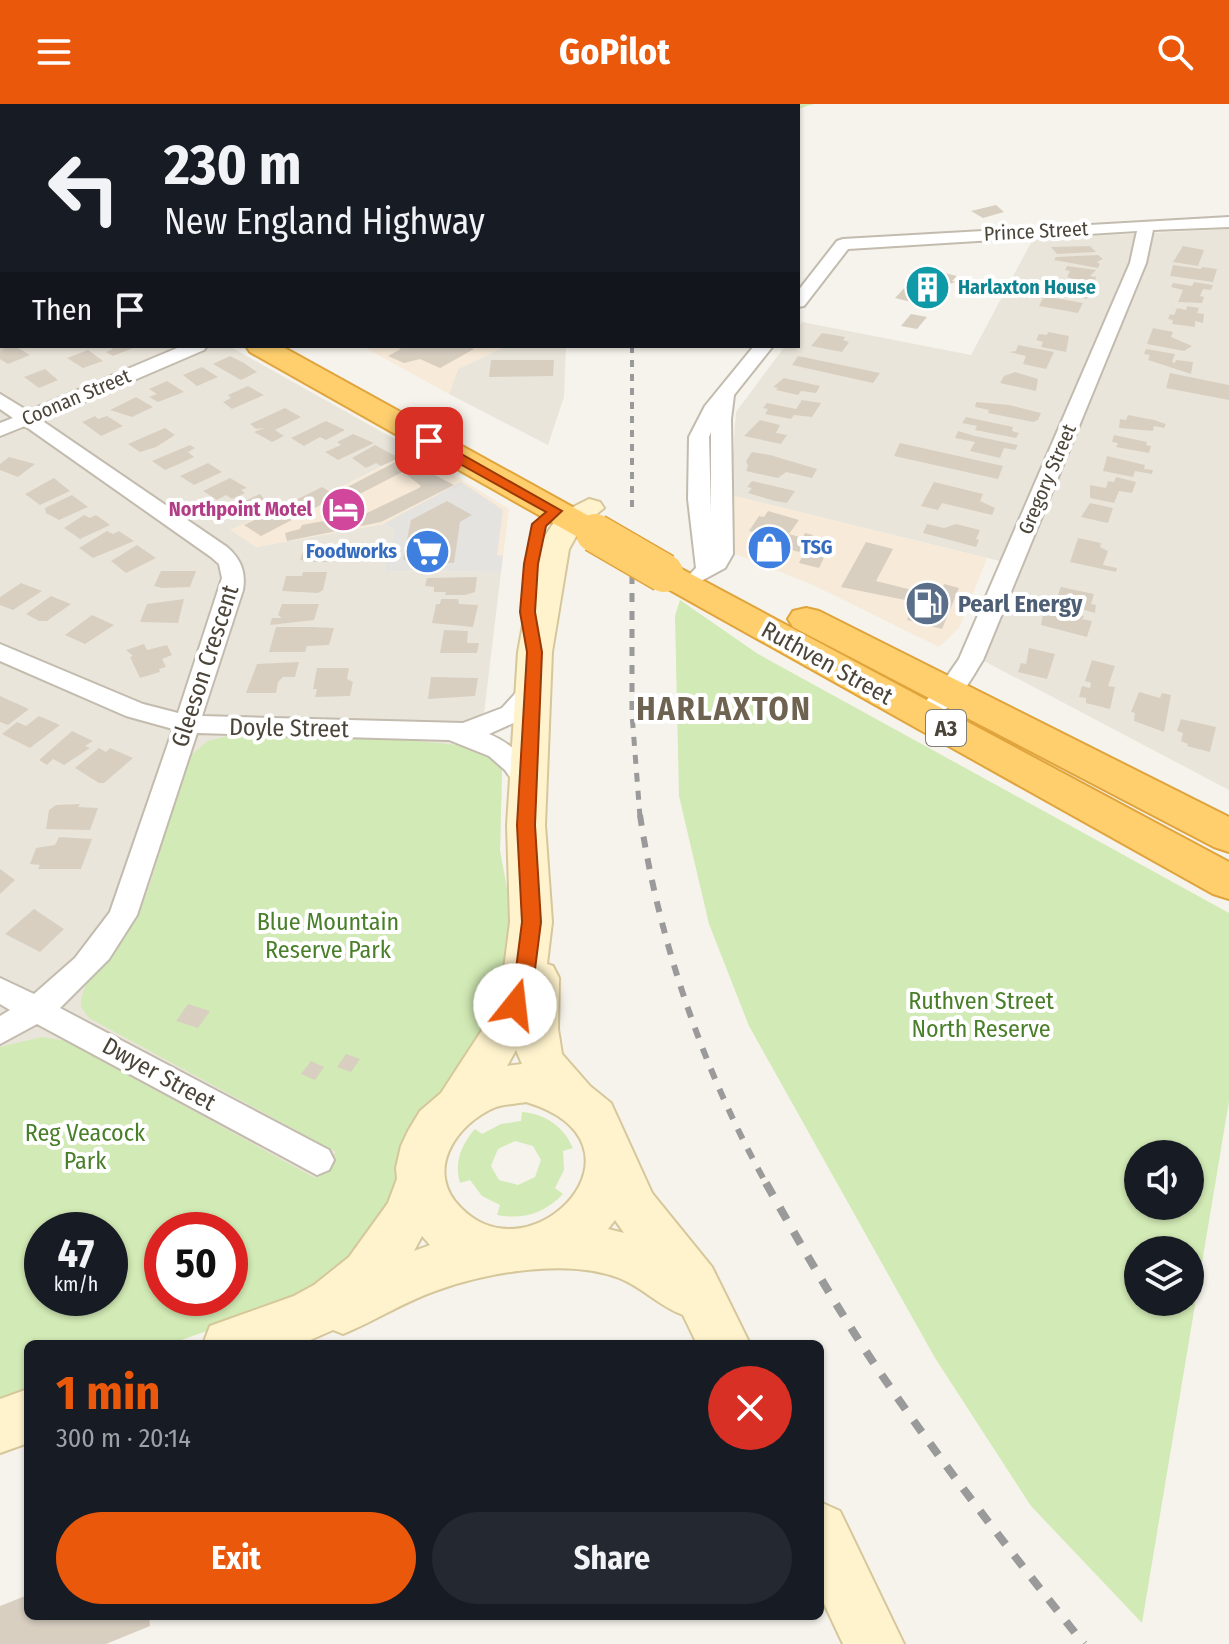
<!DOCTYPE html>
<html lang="en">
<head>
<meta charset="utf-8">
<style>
  body { margin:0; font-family:"Fira Sans Condensed",sans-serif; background:#242831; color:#f1f3f6; height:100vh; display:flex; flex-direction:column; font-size:30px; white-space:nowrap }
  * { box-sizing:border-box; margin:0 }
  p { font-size:26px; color:#9ea1a6 }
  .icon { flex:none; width:44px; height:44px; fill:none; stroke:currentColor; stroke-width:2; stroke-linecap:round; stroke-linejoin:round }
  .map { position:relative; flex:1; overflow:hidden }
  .drawer { position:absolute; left:24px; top:1236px; width:800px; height:280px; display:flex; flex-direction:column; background:#171b24; border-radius:12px; box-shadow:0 2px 6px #0004 }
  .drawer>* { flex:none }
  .hud { position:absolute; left:0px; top:0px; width:800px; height:244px; box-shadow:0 2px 6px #0004; background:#171b24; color:#f1f3f6; overflow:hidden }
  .buttons { position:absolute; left:1124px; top:1036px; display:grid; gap:16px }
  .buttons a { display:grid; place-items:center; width:80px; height:80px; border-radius:50%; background:#171b24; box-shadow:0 2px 6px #0004; font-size:40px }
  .speed { position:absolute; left:24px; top:1108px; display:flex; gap:16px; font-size:40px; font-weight:700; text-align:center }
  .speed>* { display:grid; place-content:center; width:104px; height:104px; border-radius:50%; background:#171b24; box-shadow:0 2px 6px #0004; line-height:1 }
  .speed small { font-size:20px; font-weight:400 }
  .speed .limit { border:12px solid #d22; background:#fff; color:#111 }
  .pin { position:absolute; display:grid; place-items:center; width:68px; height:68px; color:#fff; margin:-34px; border-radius:16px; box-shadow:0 4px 12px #0006 }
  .me { position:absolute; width:88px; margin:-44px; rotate:16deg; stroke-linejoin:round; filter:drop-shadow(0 0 6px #0008) }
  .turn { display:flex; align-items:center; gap:28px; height:168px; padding:0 32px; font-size:36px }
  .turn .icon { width:104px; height:104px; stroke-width:2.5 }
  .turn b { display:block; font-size:56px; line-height:68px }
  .then { display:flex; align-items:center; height:76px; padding:0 32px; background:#0003; gap:16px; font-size:30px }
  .round { display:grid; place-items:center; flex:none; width:84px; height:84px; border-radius:42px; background:#242831 }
  .overview { display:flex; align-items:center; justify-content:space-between; height:136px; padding:0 32px }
  h1 { font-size:48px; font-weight:700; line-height:60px; color:#ea580c }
  .action { display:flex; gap:16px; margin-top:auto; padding:16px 32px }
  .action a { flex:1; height:92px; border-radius:48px; background:#ea580c; color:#fff; font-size:32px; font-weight:700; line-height:92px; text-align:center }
  .action a+a { background:#242831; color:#f1f3f6 }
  header { display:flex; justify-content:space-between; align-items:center; height:104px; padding:0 32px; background:#ea580c; color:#fff; font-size:36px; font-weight:700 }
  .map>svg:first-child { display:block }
</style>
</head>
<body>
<header><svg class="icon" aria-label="menu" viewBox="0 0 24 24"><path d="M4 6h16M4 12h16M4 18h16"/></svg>GoPilot<svg class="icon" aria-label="search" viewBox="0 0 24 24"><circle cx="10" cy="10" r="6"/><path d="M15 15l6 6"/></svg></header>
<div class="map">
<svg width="1229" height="1540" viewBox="0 0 1229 1540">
  <rect width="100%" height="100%" fill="#f6f3ec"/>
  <path fill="#eae5da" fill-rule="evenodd" d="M1229,125V686L984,557L1020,462L730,391L736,308L785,242H798V224L802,218L971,251L1033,135Z
    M0,155L2,242H229L414,346L331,388L256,443L383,420L395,425L384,467L501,468L480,643L502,663L500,747L511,806L407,1065L170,1240H28L0,1301ZM42,1126H110V1194H42ZM162,1126H230V1194H162Z
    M506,242H566L564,293L548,341L449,290L458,265Z"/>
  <path fill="#f7ead8" d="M362,242H506L458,265L449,290Z
    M414,346L509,405L501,468L384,467L395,425L383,420L256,443L230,426L322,383L332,388Z
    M730,391L987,454L959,524L939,543L813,481L730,448Z"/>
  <path fill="#d2eab5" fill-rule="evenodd" d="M194,0H814L798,5V2Z
    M680,496L758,550L1229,809V997L1142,1519L1031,1402L935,1254L749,922L709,820L679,692L675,512ZM1190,1050V1102H1138V1050ZM1190,1146V1198H1138V1146Z
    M235,630L377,633L477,643L485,645L502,663L500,747L511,806L509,874L389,1131L291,1197L170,1240H28V1291L0,1301V943L42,933L66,937L315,1074L336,1048L89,914L81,903C78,876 119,845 132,821C162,769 164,704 191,651L208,637ZM42,1126H110V1194H42ZM162,1126H230V1194H162Z
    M522,1008C546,1010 564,1023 573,1044L563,1047L564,1066L555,1084L563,1090C545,1109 523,1116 497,1111L500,1101L482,1092L470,1076L460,1079C454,1058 461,1041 475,1025L482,1030L501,1020L521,1017ZM515,1037L533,1042L541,1056L535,1073L518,1081L499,1076L491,1062L498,1045Z"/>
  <path fill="#e5e3e0" d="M461,378L503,406L497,451L503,452L501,468L384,467L395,425L383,420Z"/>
  <path fill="#d8cfc1" d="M996,101L1004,108L983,114L971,107Z
    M1090,142L1096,148L1057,150L1051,143Z
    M1183,142L1204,146L1198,162L1173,158Z
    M1098,151L1103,155L1097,158L1100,160L1098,164L1054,156L1056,153Z
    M1173,161L1201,165L1202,163L1217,165L1213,178L1170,172Z
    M1067,162L1096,166L1090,172L1096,173L1094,181L1067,173L1070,167L1065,166Z
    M923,164L957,172L952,177L956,178L949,180L947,182L950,183L937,197L925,194L919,200L895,194Z
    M1065,178L1088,182L1084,189L1089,190L1087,195L1054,188L1057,182L1063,183Z
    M1194,178L1213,181L1211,186L1203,185L1200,192L1204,193L1202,199L1178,198L1183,186L1171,183L1173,179L1192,182Z
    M1044,192L1083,199L1078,209L1039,202Z
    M1187,202L1199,204L1197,209L1204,210L1203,219L1195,217V223L1172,220L1173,216L1168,215L1170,210L1174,211L1177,204L1186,206Z
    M911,210L927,213L917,225L901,222Z
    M1153,224L1173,228L1171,233L1192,242L1184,247L1147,240Z
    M1048,228L1069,232L1066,248L1041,243L1043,238L1036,236L1039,230L1047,231Z
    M822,229L845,233L843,236L849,238L842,248L811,242Z
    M1018,241L1054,248L1046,265L1023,260L1026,252L1009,248L1016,247Z
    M6,242H15L30,251L8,260L0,255V244Z
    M108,242H129L133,244L113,252L106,248L113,245Z
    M394,242H466L474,245L440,264L420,255L404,259L388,252L401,245Z
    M1146,245L1175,250L1172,258L1175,259L1176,256L1193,258L1191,270L1148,256L1150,251L1144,250Z
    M88,246L103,257L83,264L67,254Z
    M230,252L244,259L257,268L241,276L213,260Z
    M798,252L880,269L873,279L792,261Z
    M491,256H554L553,272L489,273Z
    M202,263L218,273L197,282L183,271Z
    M45,265L58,276L39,284L24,273Z
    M1015,268L1038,275L1036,287L1000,279L1004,272Z
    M1170,269L1229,281V296L1166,284Z
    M784,274L820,282L816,289L801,287L798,291L776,286L778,284L773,283Z
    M167,277L184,288L158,298L149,293L157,290L149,285Z
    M248,282L264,291L232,305L223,298L231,294L228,291Z
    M136,293L153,303L132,313L110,306Z
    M802,296L821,299L812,313L794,311L791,315L765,310L768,305L763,304L767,299L796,305Z
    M976,298L1009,301L1041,309L1038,316L1033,318L988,309L989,306L975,303Z
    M285,304L301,313L275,326L284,332L272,338L254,328L264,324L256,325L250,320Z
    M1128,311L1154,316L1166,320L1164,324L1154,322L1153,327L1119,324L1120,315L1126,316Z
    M95,312L98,315L107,312L123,322L101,332L82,318Z
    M966,313L1013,323L1012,327L1019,329L1016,334L975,326L977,322L962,319Z
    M760,316L780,321L776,329L787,331L781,340L744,332Z
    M326,317L345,326L326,336L320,333L304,342L291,334Z
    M165,324L175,331L156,343L140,348L128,340Z
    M958,327L975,332L1018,341L1015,346L1004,344L1000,354L970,347L975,338L955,334Z
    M353,330L374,339L338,356L325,348L341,341L337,338Z
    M1114,331L1147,338L1146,341L1151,342L1149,349L1116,343L1118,339L1112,338Z
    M900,339L1003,362L998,375L894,352Z
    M190,341L195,344L188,348L194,353L179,360L165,366L152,357Z
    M375,341L399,354L381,362L376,359L366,364L352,354Z
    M752,348L770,351L817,365L812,374L786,368L778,374L746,367L748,362L746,357Z
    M1107,352L1145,361L1144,365L1153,366L1152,370L1135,367L1133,373L1103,367Z
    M9,353L35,360L18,373L0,366V360Z
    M405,353L415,359L411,361L414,362L348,396L336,389Z
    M208,359L222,368L194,381L180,372Z
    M421,364L454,381L381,418L287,437L285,429L300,425L302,421L367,409L419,384L421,382L407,371Z
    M1116,373L1136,378L1132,389L1119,387L1114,399L1090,394V381L1106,384L1108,377L1114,378Z
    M54,374L70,387L40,401L25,390Z
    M230,374L247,384L241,386L245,389L232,395L226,391L217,396L203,387Z
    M752,377L795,387L787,399L775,397L748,389L752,384L747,383Z
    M934,378L983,390L980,397L995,404L992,411L942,399L938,406L921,402Z
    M322,383L338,392L261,432L244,421Z
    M260,390L269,401L245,412L233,407L236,406L232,403Z
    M72,391L88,403L59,416L46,409L45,404Z
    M447,397L472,411L460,418L454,459L408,458L403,455L411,416Z
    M1090,399L1113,404L1108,419L1081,413Z
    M768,407L799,416L789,430L803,434L805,429L813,431L799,448L781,443L777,449L756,444L766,432L749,427L759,412L764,413Z
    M84,411L90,414L96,411L110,421L80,435L64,424Z
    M927,420L944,424L956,420L980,426L976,435L979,436L976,443L923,429Z
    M107,427L113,430L119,427L134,437L93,454L79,444Z
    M1078,434L1101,439L1100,443L1108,447L1103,461L1117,464L1116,468L1070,458Z
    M866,438L893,445L876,477L920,488L922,483L941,488L944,480L959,484L942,525L907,516L915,498L841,483Z
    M137,441L156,454L126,469L111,457Z
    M305,441H339L340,444L333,458H316L300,456Z
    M807,443L827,447L819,464L799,459Z
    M161,467H196L190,483L162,484L154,482Z
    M303,468H327L323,486L318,489L282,487L286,472H302Z
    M477,473L475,488L465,491H445L446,488H434V483L425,482L427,474Z
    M21,479L42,487L13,506L0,501V493Z
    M1061,483L1094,490L1091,500L1096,501L1095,509L1060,499L1061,494L1057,493Z
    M51,492L71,500L47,517H39L26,510Z
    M184,495L178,519L140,518L147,500Z
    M441,495H458L459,500L478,501L473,523L432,519L436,500H440Z
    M282,500H319L314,516L270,521L272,514H282L278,511Z
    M1044,503L1084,512L1082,515L1092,517L1087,533L1041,521Z
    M92,511L114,521L85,540L65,531Z
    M276,523H313L334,524L329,541L307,542L305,548H269Z
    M444,526L468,527L467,539H479L477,549H440Z
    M144,540L147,546L167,541L172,551L162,555L166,563L159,565L160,568L140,574L130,553L133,552L126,546Z
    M1029,544L1055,550L1047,575L1018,568L1021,559L1026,560Z
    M1092,556L1115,562L1108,582L1115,583L1110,605L1086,599V594L1079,593L1082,582L1090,584L1091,579L1085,577Z
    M299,558L295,573H283L278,578L276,589H246L257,560Z
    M317,564H349L347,575L353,578L350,592L315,593L317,585H313Z
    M431,573L478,574L475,592L428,595Z
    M1139,588L1160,594L1162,589L1171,591L1164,628L1134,617L1135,609L1131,608Z
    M0,592L29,605L8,621L0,618Z
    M39,612L60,621L30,644L2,630L17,618L26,622Z
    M1181,615L1216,623L1210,648L1187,642L1188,640L1181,637L1183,629L1177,627Z
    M72,627L93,637L85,642L90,644L64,661L53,655L47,661L39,656Z
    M99,644L106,648L110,644L133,654L104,679H99L75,664Z
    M80,700L78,703L98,704L90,726L46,725L49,706L56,701Z
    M59,733L92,735L81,765H38L40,761L30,760L36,744L55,741Z
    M0,765L15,776L0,790Z
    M34,805L64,825L40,848L5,830Z
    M188,900L210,907L198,924L176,917Z
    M346,950L360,955L351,968L337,963Z
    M311,957L324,963L315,976L301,970Z
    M28,1491V1512H149L150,1522L106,1540H0V1502Z"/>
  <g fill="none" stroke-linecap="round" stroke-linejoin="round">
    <defs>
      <path id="street" d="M1229,113V123L1153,126L1146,159L983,556C970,576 951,617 923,609L920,603L941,581L959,555L1130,159L1137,127L848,145L804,202L798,203V187L837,137L843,135Z
        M182,242H207L204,246L41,316L227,443C241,455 246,468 243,486L202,612L463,619L502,604L523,581H541L544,587L520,616L489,630C513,640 527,656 540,678L536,684L527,687L518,684L505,666L489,652L449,636L197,629L137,811L109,855L60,904L329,1046L334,1056L329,1066L317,1071L37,920L0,940V912L10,906L0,900V874L34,890L75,854L110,808L173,625L126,612L0,557V540L143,600L178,609L222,474L219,460L211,453L25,322L0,332V319L13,314L0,305V290L28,307Z
        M754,242H773L734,291L731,315L733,450L725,464L701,477L690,470L696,464L688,395L689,333L705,302ZM711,328V408L709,333Z"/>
      <path id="secondary" d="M589,395L600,398L604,404L582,422L569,445L552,548L545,721L552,818L547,860L553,862L559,874L558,925L562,950L590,982L611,999L652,1089L712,1163L750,1240H697L683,1211C659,1202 642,1183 619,1174C568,1154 489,1168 438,1186C405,1197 375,1217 343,1230L333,1226L301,1240H203L210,1222L294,1192L314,1181L349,1153L388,1099L397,1075L396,1064L401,1042L408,1027L420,1007L441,989L484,923L503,873L510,818L507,721L518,548L537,445L559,410ZM516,946L522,960L507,962ZM526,998C662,1039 533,1177 461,1104C424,1068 455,1020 496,1003C505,1000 516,1000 526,998ZM615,1116L624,1129L608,1125ZM422,1132L430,1141L414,1147Z
        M28,1285V1339L0,1349V1295Z
        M820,1398L840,1407L904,1540H843L820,1491Z"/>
      <path id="highway" d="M0,130H2V146H0Z
        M246,242H281L607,422L612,429L607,436L595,439L583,436L250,248Z
        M664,458L676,462L1229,758V795L1213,790L652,476L646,469L652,462Z
        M806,504L819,507L1229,713V748L1214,743L793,523L788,515L793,507Z"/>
    </defs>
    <use href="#street" stroke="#c2bbae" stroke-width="4"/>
    <use href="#secondary" stroke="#d6c79b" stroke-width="4"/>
    <use href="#highway" stroke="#e0a43c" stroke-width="4"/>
    <use href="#street" fill="#fff" fill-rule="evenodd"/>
    <use href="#secondary" fill="#fff3cd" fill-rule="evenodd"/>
    <use href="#highway" fill="#ffcf6e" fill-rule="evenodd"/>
    <path stroke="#9a9a9a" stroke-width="4" stroke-dasharray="7 7" stroke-linecap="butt" d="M632,242V405"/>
    <path stroke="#9a9a9a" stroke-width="5" stroke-dasharray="9 9" stroke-linecap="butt" d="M632,471V610L640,713"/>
    <path stroke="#9a9a9a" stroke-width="6" stroke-dasharray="11 11" stroke-linecap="butt" d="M640,711C659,838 704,969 767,1081"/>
    <path stroke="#9a9a9a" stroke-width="8" stroke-dasharray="14 14" stroke-linecap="butt" d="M766,1079C802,1143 838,1206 879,1267C943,1361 1013,1451 1084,1540"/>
    <defs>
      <path id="highway-bridge" d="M595,429L664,469"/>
    </defs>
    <use href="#highway-bridge" stroke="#e0a43c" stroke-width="41" stroke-linecap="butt"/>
    <use href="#highway-bridge" stroke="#ffcf6e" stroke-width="38"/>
  </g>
  <path fill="#ea580c" stroke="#983908" stroke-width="2" d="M424,334H433L562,407L546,422L538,460L535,508L542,548L535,721L541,818L534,873L522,907H508L506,901L515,873L522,818L517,721L527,548L520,508L524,460L532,420L546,408L424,340Z"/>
  <defs>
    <symbol id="building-disc" viewBox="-11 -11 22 22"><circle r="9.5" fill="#0f9aa8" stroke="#fff"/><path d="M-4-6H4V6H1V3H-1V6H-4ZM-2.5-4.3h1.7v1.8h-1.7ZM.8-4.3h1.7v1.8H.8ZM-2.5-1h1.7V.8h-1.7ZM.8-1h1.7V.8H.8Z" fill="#fff"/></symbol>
    <symbol id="hotel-disc" viewBox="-11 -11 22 22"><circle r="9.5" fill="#d1479c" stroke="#fff"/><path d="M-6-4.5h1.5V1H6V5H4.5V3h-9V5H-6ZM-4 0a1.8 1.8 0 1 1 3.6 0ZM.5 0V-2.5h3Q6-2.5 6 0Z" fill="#fff"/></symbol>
    <symbol id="shop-disc" viewBox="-11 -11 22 22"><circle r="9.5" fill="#3f7fe0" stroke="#fff"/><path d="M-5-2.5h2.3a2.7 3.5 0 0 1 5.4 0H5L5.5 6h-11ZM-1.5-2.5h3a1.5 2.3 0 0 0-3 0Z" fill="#fff"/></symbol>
    <symbol id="supermarket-disc" viewBox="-11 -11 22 22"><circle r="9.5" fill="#3f7fe0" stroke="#fff"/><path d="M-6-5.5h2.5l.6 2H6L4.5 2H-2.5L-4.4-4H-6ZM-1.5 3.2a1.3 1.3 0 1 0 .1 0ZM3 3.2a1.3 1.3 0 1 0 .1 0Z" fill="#fff"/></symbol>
    <symbol id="fuel-disc" viewBox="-11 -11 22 22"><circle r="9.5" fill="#5c6f8a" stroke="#fff"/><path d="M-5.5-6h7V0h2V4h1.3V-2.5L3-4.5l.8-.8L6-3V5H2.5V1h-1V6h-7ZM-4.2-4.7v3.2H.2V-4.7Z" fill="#fff"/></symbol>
  </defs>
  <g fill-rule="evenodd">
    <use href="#building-disc" x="902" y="158" width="51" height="51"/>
    <use href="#hotel-disc" x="318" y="380" width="51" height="51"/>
    <use href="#shop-disc" x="744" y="418" width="51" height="51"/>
    <use href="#supermarket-disc" x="402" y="422" width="51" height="51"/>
    <use href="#fuel-disc" x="902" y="474" width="51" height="51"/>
  </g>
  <g text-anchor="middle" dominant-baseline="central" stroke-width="8" stroke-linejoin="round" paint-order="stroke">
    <g font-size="20" fill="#4b4439" stroke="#fff">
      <text transform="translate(1036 127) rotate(-3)">Prince Street</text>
      <text transform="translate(76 293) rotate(-23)">Coonan Street</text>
      <text transform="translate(1047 375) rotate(-67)">Gregory Street</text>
    </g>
    <g font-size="20" font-weight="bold" fill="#0d838f" stroke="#fff" text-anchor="start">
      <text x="958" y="183">Harlaxton House</text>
    </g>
    <g font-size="20" font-weight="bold" fill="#b23c85" stroke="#fff" text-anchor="end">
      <text x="312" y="405">Northpoint Motel</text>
    </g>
    <g font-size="20" font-weight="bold" fill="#366cbe" stroke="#fff" text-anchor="start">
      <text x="801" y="443">TSG</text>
      <text x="397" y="447" text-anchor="end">Foodworks</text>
    </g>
    <rect fill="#fff" stroke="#817c74" stroke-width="2" x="926" y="606" width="40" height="36" rx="6"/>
    <g font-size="22" font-weight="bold" fill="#4b4439">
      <text x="946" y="624">A3</text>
    </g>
    <g font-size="24" font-weight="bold" fill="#4e5e75" stroke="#fff" text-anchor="start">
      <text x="958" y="500">Pearl Energy</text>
    </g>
    <g font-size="24" fill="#4b4439" stroke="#fff">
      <text transform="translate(827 559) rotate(29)">Ruthven Street</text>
      <text transform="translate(205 562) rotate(-72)">Gleeson Crescent</text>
      <text transform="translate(289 624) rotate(1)">Doyle Street</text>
      <text transform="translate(159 970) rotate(29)">Dwyer Street</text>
    </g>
    <g font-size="24" fill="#4a7f2a" stroke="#fff">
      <text x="328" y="818">Blue Mountain<tspan x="328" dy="28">Reserve Park</tspan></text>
      <text x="981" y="897">Ruthven Street<tspan x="981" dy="28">North Reserve</tspan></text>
      <text x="85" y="1029">Reg Veacock<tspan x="85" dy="28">Park</tspan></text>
    </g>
    <g font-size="32" font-weight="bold" letter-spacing="2" fill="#6e6250" stroke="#fff">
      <text x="724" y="605">HARLAXTON</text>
    </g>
  </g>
</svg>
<div class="buttons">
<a><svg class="icon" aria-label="sound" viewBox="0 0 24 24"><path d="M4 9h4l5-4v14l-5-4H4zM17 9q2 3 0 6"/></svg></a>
<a><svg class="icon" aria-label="layers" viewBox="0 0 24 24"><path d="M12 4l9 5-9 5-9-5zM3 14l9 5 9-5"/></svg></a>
</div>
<div class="speed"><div>47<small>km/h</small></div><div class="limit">50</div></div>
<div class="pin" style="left:429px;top:337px;background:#d93025"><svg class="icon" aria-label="arrive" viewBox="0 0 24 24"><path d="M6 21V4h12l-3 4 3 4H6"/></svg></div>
<svg class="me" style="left:515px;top:901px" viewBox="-20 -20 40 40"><circle r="19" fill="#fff"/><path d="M0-13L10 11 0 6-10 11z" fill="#ea580c"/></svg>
<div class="hud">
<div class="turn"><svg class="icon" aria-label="left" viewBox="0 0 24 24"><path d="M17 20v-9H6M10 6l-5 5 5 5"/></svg><div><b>230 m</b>New England Highway</div></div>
<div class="then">Then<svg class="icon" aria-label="arrive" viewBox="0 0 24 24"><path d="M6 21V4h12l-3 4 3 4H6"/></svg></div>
</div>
<section class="drawer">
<div class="overview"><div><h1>1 min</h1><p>300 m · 20:14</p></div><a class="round" style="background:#d93025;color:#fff"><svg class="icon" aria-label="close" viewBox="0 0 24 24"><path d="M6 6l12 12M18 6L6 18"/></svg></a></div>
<div class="action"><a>Exit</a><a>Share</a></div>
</section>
</div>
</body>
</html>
